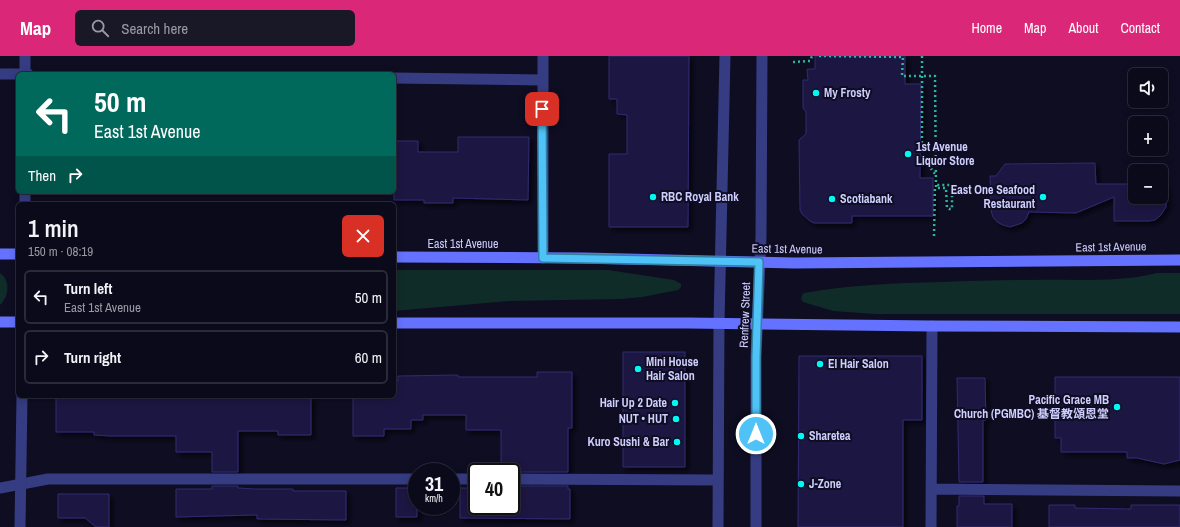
<!DOCTYPE html>
<html lang="en">
<head>
<meta charset="utf-8">
<style>
  body { margin:0; font-family:"Archivo Narrow","Noto Sans SC",sans-serif; background:#181827; color:#f1f3f6; height:100vh; display:flex; flex-direction:column; font-size:15px; white-space:nowrap }
  * { box-sizing:border-box; margin:0 }
  p { font-size:13px; color:#999aa2 }
  .icon { flex:none; width:22px; height:22px; fill:none; stroke:currentColor; stroke-width:2; stroke-linecap:round; stroke-linejoin:round }
  .map { position:relative; flex:1; overflow:hidden }
  .details { position:absolute; left:16px; top:146px; width:380px; height:196px; display:flex; flex-direction:column; background:#0a0a1a; border-radius:6px; box-shadow:0 2px 10px #0003,0 0 0 1px #2a2b39 }
  .details>* { flex:none }
  .banner { position:absolute; left:16px; top:16px; width:380px; height:122px; border-radius:6px; box-shadow:0 2px 10px #0003,0 0 0 1px #2a2b39; background:#00695c; color:#fff; overflow:hidden }
  .controls { position:absolute; left:1128px; top:12px; display:grid; gap:8px }
  .controls a { display:grid; place-items:center; width:40px; height:40px; border-radius:6px; background:#0a0a1a; box-shadow:0 2px 10px #0003,0 0 0 1px #2a2b39; font-size:20px }
  .speed { position:absolute; left:408px; top:407px; display:flex; gap:8px; font-size:20px; font-weight:700; text-align:center }
  .speed>* { display:grid; place-content:center; width:52px; height:52px; border-radius:50%; background:#0a0a1a; box-shadow:0 2px 10px #0003,0 0 0 1px #2a2b39; line-height:1 }
  .speed small { font-size:10px; font-weight:400 }
  .speed .limit { border:2px solid #111; border-radius:6px; background:#fff; color:#111 }
  .pin { position:absolute; display:grid; place-items:center; width:34px; height:34px; color:#fff; margin:-17px; border-radius:8px; box-shadow:0 2px 6px #0006 }
  .me { position:absolute; width:44px; margin:-22px; rotate:0deg; stroke-linejoin:round; filter:drop-shadow(0 0 3px #0008) }
  .turn { display:flex; align-items:center; gap:14px; height:84px; padding:0 12px; font-size:18px }
  .turn .icon { width:52px; height:52px; stroke-width:2.5 }
  .turn b { display:block; font-size:28px; line-height:34px }
  .then { display:flex; align-items:center; height:38px; padding:0 12px; background:#0003; gap:8px; font-size:15px }
  .round { display:grid; place-items:center; flex:none; width:42px; height:42px; border-radius:6px; background:#181827 }
  .overview { display:flex; align-items:center; justify-content:space-between; height:68px; padding:0 12px }
  h1 { font-size:24px; font-weight:600; line-height:30px }
  ul { padding:0; list-style:none }
  li { display:flex; align-items:center; gap:12px; height:54px; margin:0 8px 6px; padding:0 4px; border:2px solid #2a2b39; border-radius:6px }
  li div { flex:1 }
  li b { display:block; font-size:15px }
  li em { font-style:normal }
  header { display:flex; align-items:center; gap:24px; box-sizing:border-box; height:56px; padding:0 20px; background:#db2777; color:#fff }
  header strong { font-size:19px }
  nav { display:flex; gap:22px; margin-inline-start:auto; font-size:14px }
  .search { width:280px; height:36px; background:#181827; display:flex; align-items:center; gap:10px; box-sizing:border-box; padding:0 14px; border-radius:6px; color:#999aa2; font-size:15px }
  .map>svg:first-child { display:block }
</style>
</head>
<body>
<header>
<strong>Map</strong>
<div class="search"><svg class="icon" aria-label="search" viewBox="0 0 24 24"><circle cx="10" cy="10" r="6"/><path d="M15 15l6 6"/></svg>Search here</div>
<nav><a>Home</a><a>Map</a><a>About</a><a>Contact</a></nav>
</header>
<div class="map">
<svg width="1180" height="471" viewBox="0 0 1180 471">
  <defs>
    <filter id="shadow"><feDropShadow dx="3.5" dy="3.5" stdDeviation="2" flood-color="#0009"/></filter>
  </defs>
  <rect width="100%" height="100%" fill="#0e0d22"/>
  <path fill="#102c28" d="M394,214H608L674,224L681,228V231L678,234L642,241L621,243L509,245L394,255Z
    M0,217C11,225 9,240 0,249Z
    M1157,217H1180V258H875L833,255L803,246L801,243L802,239L804,237C849,229 895,227 941,226C971,225 1002,224 1032,224C1073,223 1117,227 1157,217Z"/>
  <path fill="#1c1843" stroke="#302a70" filter="url(#shadow)" d="M609,0H689L688,171H609V98H627V59L617,58V43H609Z
    M815,0H905V28H921L920,122H933V160H852V167H814L810,165L802,158L800,154L799,84L806,78V56L803,52V24H808L807,13H815Z
    M458,81H529L528,144L453,142V147H424V144H394V85H418V96H458Z
    M1095,107L1096,128H1135V141H1161V129H1166V151L1161,159L1155,164L1149,165H1114V141L1076,157L1029,156L1026,163L1022,167L1010,171L1003,169L997,166L993,161L991,155L990,120H996L1005,108Z
    M623,296H685V411H623Z
    M799,300H922V364H903V471H798Z
    M537,316H572V372H568V416H501V374H466V359H423V364H411V373H384V380H353V340H394V325H398V320L458,319V321H537Z
    M1055,321H1180V404L1164,408L1137,402H1127V396H1061V382H1055Z
    M957,322H985L986,364H983V426H959Z
    M56,340H311V379H278V375H238V416H212V396H176V380H110L94,379V376H56Z
    M212,430H238V432L255,433H293V435H346V464L257,463V459L176,461V433H212Z
    M511,430H568V433H570V463L460,462V432H477V450H511Z
    M396,432H417V461H396Z
    M58,438H109V471H96L85,462H58Z
    M959,440H984V448H1012V471H957V450H959Z
    M1049,449H1075V452L1131,453V449H1180V471H1049Z"/>
  <g fill="none" stroke-linecap="round" stroke-linejoin="round">
    <path stroke="#2bb69e" stroke-width="2.5" stroke-dasharray="2 3" stroke-linecap="butt" d="M819,0L903,1L902,20H935L936,132H946L947,152L949,153H952V129H935
      M922,0V100L935,118
      M793,6L810,5L812,0
      M934,180L935,130"/>
    <path stroke="#363c82" stroke-width="11" d="M543,0V202
      M0,18H28
      M394,22L542,24
      M451,423H477
      M511,423L717,424
      M0,432L48,423H417
      M931,433L1180,435
      M931,471L932,270"/>
    <path stroke="#363c82" stroke-width="11" d="M25,18V0
      M25,148V136
      M20,471L22,340"/>
    <path stroke="#363c82" stroke-width="11" d="M718,471L719,267L725,0
      M756,471V301L761,181L762,0"/>
    <path stroke="#6572ff" stroke-width="11" d="M0,198H18
      M394,201L584,202L794,207L1180,204
      M0,266H18
      M394,267H688L932,270L1180,271"/>
  </g>
  <g fill="none" stroke-linecap="round" stroke-linejoin="round">
    <defs>
      <path id="route" d="M542,53L543,202L759,206L756,301V378"/>
    </defs>
    <use href="#route" stroke="#337fa1" stroke-width="10"/>
    <use href="#route" stroke="#4fc3f7" stroke-width="7"/>
  </g>
  <g fill="#00f9f6" stroke="#0e0d22" stroke-width="1.5">
    <circle cx="816" cy="37" r="4"/>
    <circle cx="908" cy="98" r="4"/>
    <circle cx="653" cy="141" r="4"/>
    <circle cx="1043" cy="141" r="4"/>
    <circle cx="832" cy="143" r="4"/>
    <circle cx="820" cy="308" r="4"/>
    <circle cx="638" cy="313" r="4"/>
    <circle cx="675" cy="347" r="4"/>
    <circle cx="1117" cy="351" r="4"/>
    <circle cx="676" cy="363" r="4"/>
    <circle cx="801" cy="380" r="4"/>
    <circle cx="677" cy="386" r="4"/>
    <circle cx="801" cy="428" r="4"/>
  </g>
  <g text-anchor="middle" dominant-baseline="central" stroke-width="4" stroke-linejoin="round" paint-order="stroke">
    <g font-size="12" font-weight="bold" fill="#ceceff" stroke="#0e0d22" text-anchor="start">
      <text x="824" y="37">My Frosty</text>
      <text x="916" y="91">1st Avenue<tspan x="916" dy="14">Liquor Store</tspan></text>
      <text x="1035" y="134" text-anchor="end">East One Seafood<tspan x="1035" dy="14">Restaurant</tspan></text>
      <text x="661" y="141">RBC Royal Bank</text>
      <text x="840" y="143">Scotiabank</text>
      <text x="646" y="306">Mini House<tspan x="646" dy="14">Hair Salon</tspan></text>
      <text x="828" y="308">El Hair Salon</text>
      <text x="1109" y="344" text-anchor="end">Pacific Grace MB<tspan x="1109" dy="14">Church (PGMBC) 基督教頌恩堂</tspan></text>
      <text x="667" y="347" text-anchor="end">Hair Up 2 Date</text>
      <text x="668" y="363" text-anchor="end">NUT • HUT</text>
      <text x="809" y="380">Sharetea</text>
      <text x="669" y="386" text-anchor="end">Kuro Sushi &amp; Bar</text>
      <text x="809" y="428">J-Zone</text>
    </g>
    <g font-size="12" fill="#ceceff" stroke="#0e0d22">
      <text x="463" y="188">East 1st Avenue</text>
      <text transform="translate(1111 191) rotate(-1)">East 1st Avenue</text>
      <text transform="translate(787 193) rotate(1)">East 1st Avenue</text>
      <text transform="translate(745 259) rotate(-88)">Renfrew Street</text>
    </g>
  </g>
</svg>
<div class="controls">
<a><svg class="icon" aria-label="sound" viewBox="0 0 24 24"><path d="M4 9h4l5-4v14l-5-4H4zM17 9q2 3 0 6"/></svg></a>
<a>+</a>
<a>−</a>
</div>
<div class="speed"><div>31<small>km/h</small></div><div class="limit">40</div></div>
<div class="pin" style="left:542px;top:53px;background:#d93025"><svg class="icon" aria-label="arrive" viewBox="0 0 24 24"><path d="M6 21V4h12l-3 4 3 4H6"/></svg></div>
<svg class="me" style="left:756px;top:378px" viewBox="-20 -20 40 40"><circle r="17" fill="#4fc3f7" stroke="#fff" stroke-width="3"/><path d="M0-11L8 9 0 5-8 9z" fill="#fff"/></svg>
<div class="banner">
<div class="turn"><svg class="icon" aria-label="left" viewBox="0 0 24 24"><path d="M17 20v-9H6M10 6l-5 5 5 5"/></svg><div><b>50 m</b>East 1st Avenue</div></div>
<div class="then">Then<svg class="icon" aria-label="right" viewBox="0 0 24 24"><path d="M7 20v-9h11M14 6l5 5-5 5"/></svg></div>
</div>
<section class="details">
<div class="overview"><div><h1>1 min</h1><p>150 m · 08:19</p></div><a class="round" style="background:#d93025;color:#fff"><svg class="icon" aria-label="close" viewBox="0 0 24 24"><path d="M6 6l12 12M18 6L6 18"/></svg></a></div>
<ul>
<li><svg class="icon" aria-label="left" viewBox="0 0 24 24"><path d="M17 20v-9H6M10 6l-5 5 5 5"/></svg><div><b>Turn left</b><p>East 1st Avenue</p></div><em>50 m</em></li>
<li><svg class="icon" aria-label="right" viewBox="0 0 24 24"><path d="M7 20v-9h11M14 6l5 5-5 5"/></svg><div><b>Turn right</b></div><em>60 m</em></li>
</ul>
</section>
</div>
</body>
</html>
